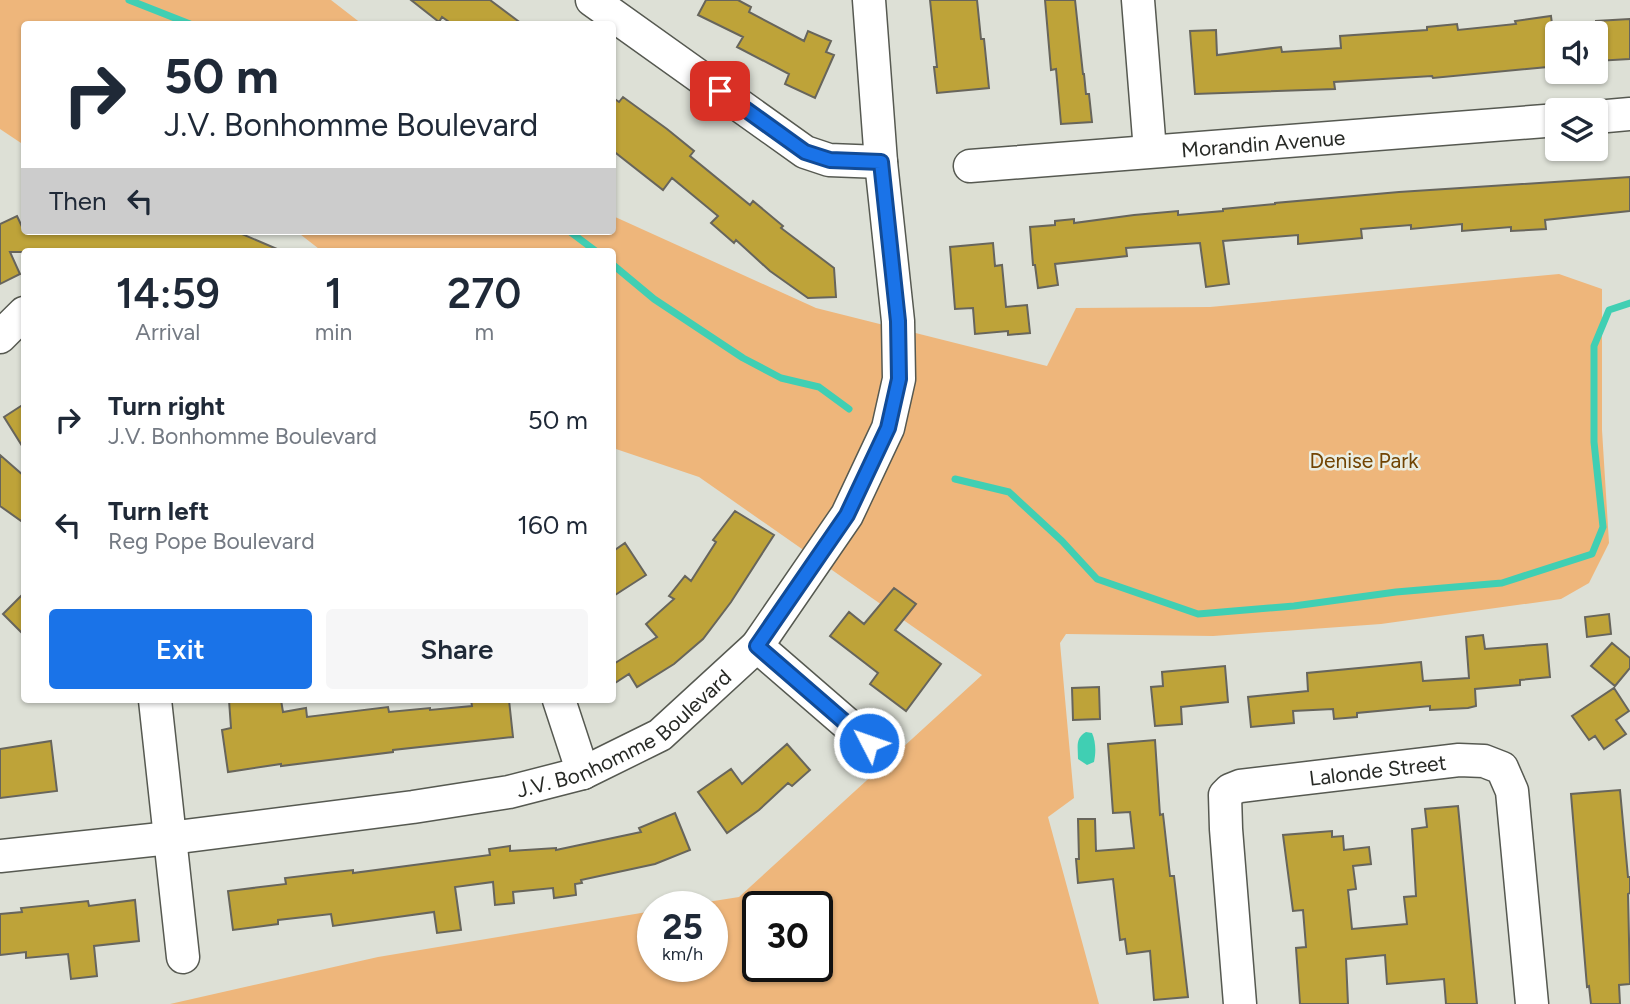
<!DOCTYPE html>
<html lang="en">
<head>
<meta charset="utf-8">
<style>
  body { margin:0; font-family:Figtree,sans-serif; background:#f6f6f7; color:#1f2937; height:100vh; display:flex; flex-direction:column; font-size:26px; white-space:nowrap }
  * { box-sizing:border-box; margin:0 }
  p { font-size:23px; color:#747a83 }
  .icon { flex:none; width:38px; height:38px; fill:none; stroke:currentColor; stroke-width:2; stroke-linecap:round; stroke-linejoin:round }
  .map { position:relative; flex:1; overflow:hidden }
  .side { position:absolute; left:21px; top:248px; width:595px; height:455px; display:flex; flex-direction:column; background:#fff; border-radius:7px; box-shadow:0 2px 5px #0004 }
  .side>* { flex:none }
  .guide { position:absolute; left:21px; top:21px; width:595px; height:214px; border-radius:7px; box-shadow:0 2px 5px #0004; background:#fff; color:#1f2937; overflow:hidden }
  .controls { position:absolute; left:1545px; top:21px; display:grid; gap:14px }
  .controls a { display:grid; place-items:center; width:63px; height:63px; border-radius:7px; background:#fff; box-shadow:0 2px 5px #0004; font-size:35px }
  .speed { position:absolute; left:637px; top:891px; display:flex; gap:14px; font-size:35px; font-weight:700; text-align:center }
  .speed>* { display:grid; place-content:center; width:91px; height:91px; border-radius:50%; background:#fff; box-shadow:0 2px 5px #0004; line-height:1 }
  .speed small { font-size:18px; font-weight:400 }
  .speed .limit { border:4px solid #111; border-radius:10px; background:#fff; color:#111 }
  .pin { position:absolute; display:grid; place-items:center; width:60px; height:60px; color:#fff; margin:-30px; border-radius:14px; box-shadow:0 4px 10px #0006 }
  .me { position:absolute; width:77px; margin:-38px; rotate:311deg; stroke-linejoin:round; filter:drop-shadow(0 0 5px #0008) }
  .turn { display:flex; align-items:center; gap:24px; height:147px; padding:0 28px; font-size:32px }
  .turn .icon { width:91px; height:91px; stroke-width:2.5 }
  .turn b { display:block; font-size:49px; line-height:60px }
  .then { display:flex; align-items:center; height:66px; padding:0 28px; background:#0003; gap:14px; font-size:26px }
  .eta { display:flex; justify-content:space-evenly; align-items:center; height:119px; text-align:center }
  .eta b { font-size:42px; font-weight:600; line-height:49px }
  .primary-button { display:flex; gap:14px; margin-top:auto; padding:14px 28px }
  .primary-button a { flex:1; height:80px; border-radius:7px; background:#1a73e8; color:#fff; font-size:28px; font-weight:600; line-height:80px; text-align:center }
  .primary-button a+a { background:#f6f6f7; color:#1f2937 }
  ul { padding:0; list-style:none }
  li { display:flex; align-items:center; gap:21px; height:105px; padding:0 28px }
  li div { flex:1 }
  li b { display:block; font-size:26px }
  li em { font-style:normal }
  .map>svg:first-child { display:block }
</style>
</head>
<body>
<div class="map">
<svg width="1630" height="1004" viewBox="0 0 1630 1004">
  <rect width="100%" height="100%" fill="#dde0d6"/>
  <path fill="#eeb67b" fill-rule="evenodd" d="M0,0H331L362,24H24V145L0,129Z
    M613,216L816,308L1047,366L1076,308L1210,307L1559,274L1602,289V430L1609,543L1589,583L1561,599L1381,624L1213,636L1066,634L1060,643L1074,798L1048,817L1099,1004H170L378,957L653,911V966H712V906H682L739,897L982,675L699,477L613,448L612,252H323L296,231H612ZM758,906H817V966H758Z"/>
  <path fill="#40cfb3" d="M1086,732L1092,733C1096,742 1096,753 1094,762L1087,765L1078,759C1078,747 1075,738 1086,732Z"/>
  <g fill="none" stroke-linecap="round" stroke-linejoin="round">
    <path stroke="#40cfb3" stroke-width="7" d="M129,0L190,24
      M569,231L597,252
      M612,264L654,299L743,358L781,378L819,387L849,409
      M955,479L1009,492L1062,541L1097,579L1198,614L1294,606L1396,592L1502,583L1592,554L1603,527L1594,442V346L1609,310L1630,303"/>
  </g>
  <path fill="#bea339" stroke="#67655c" stroke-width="2" d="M411,0H490L522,24H452L442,17L439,22Z
    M706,0H738L751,7L749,12L804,41L808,31L831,41L826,52L834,55L815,98L785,84L789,74L737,47L743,37L698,15Z
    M930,0H977L981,39H984L989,88L937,93L934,67H937Z
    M1045,0H1075L1083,74H1084L1086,94H1089L1092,122L1061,124L1056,69L1051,70Z
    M1551,16L1552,24H1558V66L1433,78L1432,76L1334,82L1335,89L1195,94L1190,31L1216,30L1217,55L1281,47L1282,52L1341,48L1340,36L1427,30V27L1457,24L1458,30L1516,24L1515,21Z
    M1630,19V59L1596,61V21Z
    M612,97L619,102L623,97L667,129L694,151L690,156L750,205L753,201L783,226L781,228L834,268L836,297L808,298L770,271L736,240L734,243L711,223L718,216L672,178L663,190L612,150Z
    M1630,177V211L1545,220L1546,229L1511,231V227L1462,231V224L1411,229V225L1361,229L1362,238L1298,244V235L1223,241L1229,284L1206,287L1200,243L1126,248L1127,256L1055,264L1058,285L1038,288L1035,265H1033L1030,227L1055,225V221L1074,219V223L1134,215L1178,211V215L1223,211V209L1275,204V203L1399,192Z
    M17,216L24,231H235L284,252H10L20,274L0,284V224Z
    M993,243L995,266L1002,265L1006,307L1027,305L1030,333L1008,335V331L975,334L973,308L955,309L950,247Z
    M24,404V449L4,417Z
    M0,455L24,476V523L0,506Z
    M735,511L774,535L731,602L703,639L674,664L637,687L629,674L612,685V665L657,637L646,624L674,599L669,596L685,576L691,581L716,542L713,540Z
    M625,543L646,575L612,597V552Z
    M894,588L916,604L895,630L941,664L906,711L870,684L878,673L830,636L849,612L864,624Z
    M24,593V635L3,614Z
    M1609,614L1611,634L1587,637L1585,617Z
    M1483,635L1485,649L1547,644L1550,677L1520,680V685L1475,689L1476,706L1468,708L1430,710V706L1357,713V717L1334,719L1333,709L1293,711L1294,723L1251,727L1248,697L1308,691L1307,673L1421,662L1423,681L1469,678L1466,637Z
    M1612,643L1630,658V668L1615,686L1591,666Z
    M1225,666L1228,702L1181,707L1182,724L1155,726L1151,687L1163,686L1162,672Z
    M1099,687L1100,719L1073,720L1072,688Z
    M1614,688L1629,711L1616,720L1626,734L1604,749L1595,736L1589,740L1572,716Z
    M229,700H281L283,712L306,708L307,717L388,707L389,712L430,708V710L472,706L471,700H509L513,737L393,750V752L281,766V764L228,772L222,730L231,728Z
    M1155,740L1160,815L1163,814L1170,876H1174L1188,997L1154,1000L1150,951L1127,954L1125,939L1120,940L1113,879L1078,883L1076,859H1079L1078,819H1095L1096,851L1134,848L1130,812L1113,813L1108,744Z
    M51,741L57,791L0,798V749Z
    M787,744L810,770L792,786L788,783L759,810L727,833L698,792L731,769L742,784Z
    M1620,790L1628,877H1630V893L1628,894L1630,984L1619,985L1620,1004H1591L1589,986L1587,987L1571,794Z
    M1458,806L1477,1004H1446L1444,979L1387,984L1385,955L1346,959L1348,1004H1300L1296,948L1306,947L1303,910L1293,911L1283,835L1332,831V837L1343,836L1344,850L1369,847L1371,864L1353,866L1356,889L1348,890L1352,929L1407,924L1404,897L1416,896L1412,829L1427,827L1425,809Z
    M675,813L690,850L655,864L581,880L582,883L575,884L576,895L554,898L553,888L513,892L514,903L495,905L493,882L455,887L461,930L437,933L434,912L333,926L331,914L278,920V924L233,930L228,891L286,884L285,878L327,873L353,870V873L490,855L489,849L510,846V851L556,848V850L641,832L639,828Z
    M135,900L139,941L94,946L97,976L71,979L68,954L26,958V952L0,955V914L22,912L21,908L88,901L89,906Z"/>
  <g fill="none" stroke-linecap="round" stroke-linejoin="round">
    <defs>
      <g id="minor">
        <path d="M592,0L805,152L829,160L881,162"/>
        <path d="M1138,0L1150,151"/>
        <path d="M1596,117L1630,114"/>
        <path id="s1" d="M970,166L1558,120"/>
        <path d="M0,337L24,313"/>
        <path d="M757,646L869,743"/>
        <path d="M155,700L183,957"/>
        <path d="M559,700L583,773"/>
        <path id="s2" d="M0,856L170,838L413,807L509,792L583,773L660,735L757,646L847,515L888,428L899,379L898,321L881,162L869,0"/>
        <path id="s3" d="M1240,1004L1226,829L1225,795L1230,790L1240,786L1459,760L1484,761L1502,768L1512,791L1532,1004"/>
      </g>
    </defs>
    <use href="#minor" stroke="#565951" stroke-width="35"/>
    <use href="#minor" stroke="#fff" stroke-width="32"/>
  </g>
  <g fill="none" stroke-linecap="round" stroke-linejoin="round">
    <defs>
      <path id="route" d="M720,91L805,152L830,160L881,162L898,321L899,379L888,428L847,515L757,646L869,743"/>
    </defs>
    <use href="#route" stroke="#114b97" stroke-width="18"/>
    <use href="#route" stroke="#1a73e8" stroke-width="12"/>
  </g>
  <g text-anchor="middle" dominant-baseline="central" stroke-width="5" stroke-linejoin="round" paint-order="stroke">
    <g font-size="21" fill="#272925" stroke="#eaeee3">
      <text stroke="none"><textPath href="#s1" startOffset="294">Morandin Avenue</textPath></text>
      <text stroke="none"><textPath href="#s2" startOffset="644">J.V. Bonhomme Boulevard</textPath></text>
      <text stroke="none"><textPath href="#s3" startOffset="366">Lalonde Street</textPath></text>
    </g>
    <g font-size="21" fill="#714403" stroke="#eaeee3">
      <text x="1364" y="460">Denise Park</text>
    </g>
  </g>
</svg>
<div class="controls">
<a><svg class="icon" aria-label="sound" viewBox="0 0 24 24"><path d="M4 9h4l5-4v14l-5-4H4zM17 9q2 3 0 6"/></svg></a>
<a><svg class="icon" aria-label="layers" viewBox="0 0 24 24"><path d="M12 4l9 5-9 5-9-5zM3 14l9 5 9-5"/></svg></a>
</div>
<div class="speed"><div>25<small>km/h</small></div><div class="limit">30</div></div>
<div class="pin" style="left:720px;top:91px;background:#d93025"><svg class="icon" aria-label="arrive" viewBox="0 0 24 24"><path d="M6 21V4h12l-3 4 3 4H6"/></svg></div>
<svg class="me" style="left:869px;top:743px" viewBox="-20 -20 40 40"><circle r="17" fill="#1a73e8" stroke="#fff" stroke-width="3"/><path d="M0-11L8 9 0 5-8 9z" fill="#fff"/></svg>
<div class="guide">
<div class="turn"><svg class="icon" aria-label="right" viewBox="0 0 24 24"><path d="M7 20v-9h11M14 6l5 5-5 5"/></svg><div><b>50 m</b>J.V. Bonhomme Boulevard</div></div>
<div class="then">Then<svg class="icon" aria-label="left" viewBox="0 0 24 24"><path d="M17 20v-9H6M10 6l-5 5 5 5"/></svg></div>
</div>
<section class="side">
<div class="eta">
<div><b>14:59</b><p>Arrival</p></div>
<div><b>1</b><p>min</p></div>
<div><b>270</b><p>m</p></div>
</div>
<ul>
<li><svg class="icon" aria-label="right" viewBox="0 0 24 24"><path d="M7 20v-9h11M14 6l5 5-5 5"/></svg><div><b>Turn right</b><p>J.V. Bonhomme Boulevard</p></div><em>50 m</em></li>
<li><svg class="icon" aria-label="left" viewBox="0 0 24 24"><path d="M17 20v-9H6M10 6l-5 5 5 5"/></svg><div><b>Turn left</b><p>Reg Pope Boulevard</p></div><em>160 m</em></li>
</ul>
<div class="primary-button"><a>Exit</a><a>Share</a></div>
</section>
</div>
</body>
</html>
